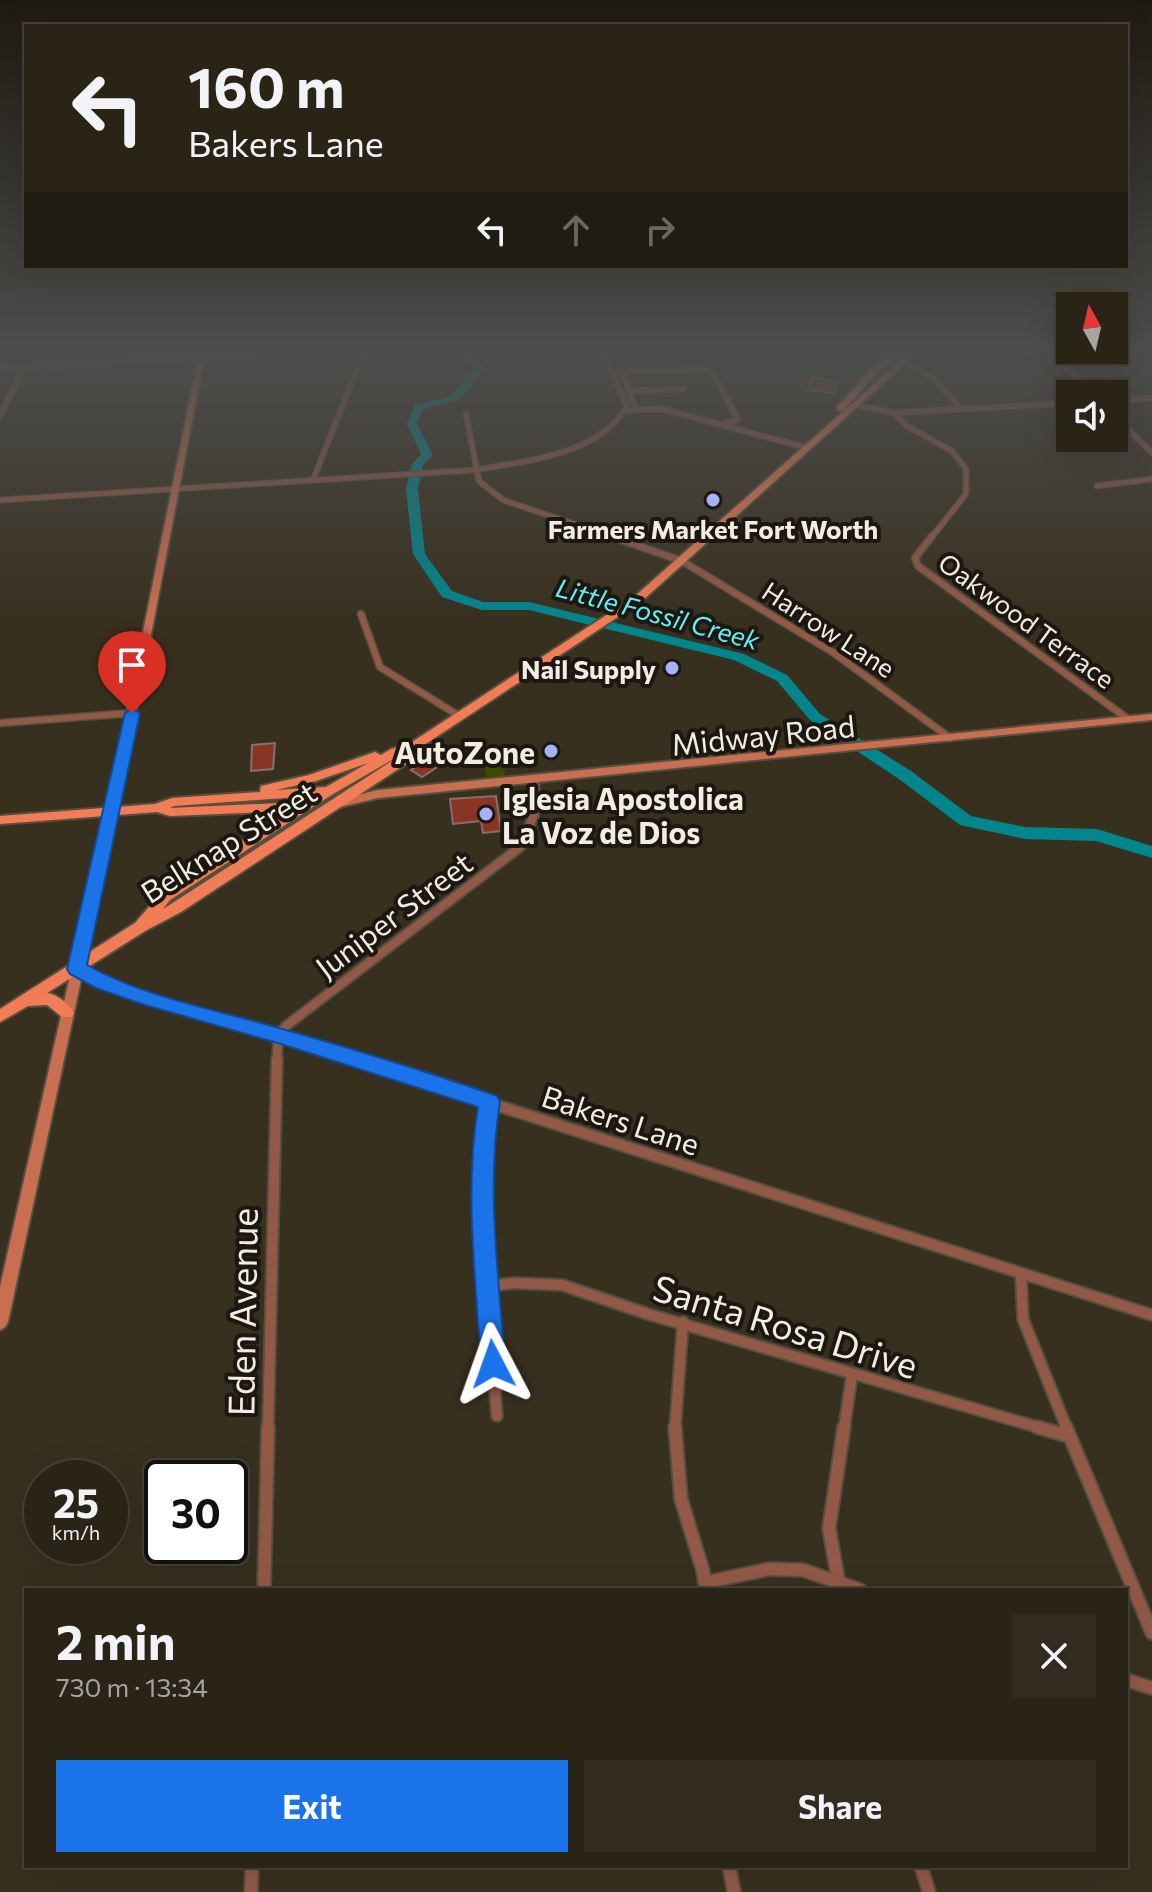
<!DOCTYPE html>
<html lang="en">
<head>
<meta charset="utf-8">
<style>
  body { margin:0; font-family:Commissioner,sans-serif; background:#322c20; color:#f1f3f6; height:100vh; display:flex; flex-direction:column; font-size:30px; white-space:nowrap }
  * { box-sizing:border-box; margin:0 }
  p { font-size:26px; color:#a5a4a1 }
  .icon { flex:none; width:44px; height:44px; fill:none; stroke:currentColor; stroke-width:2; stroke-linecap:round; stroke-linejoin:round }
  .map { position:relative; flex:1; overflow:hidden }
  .side { position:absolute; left:24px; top:1588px; width:1104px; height:280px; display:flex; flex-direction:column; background:#2a2417; border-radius:0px; box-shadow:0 8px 32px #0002,0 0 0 2px #464136 }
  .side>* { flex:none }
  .banner { position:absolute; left:24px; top:24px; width:1104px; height:244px; border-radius:0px; box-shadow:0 8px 32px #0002,0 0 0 2px #464136; background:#2a2417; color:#f1f3f6; overflow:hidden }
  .needle { width:52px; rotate:352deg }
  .fabs { position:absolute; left:1056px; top:292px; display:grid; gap:16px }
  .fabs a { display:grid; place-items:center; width:72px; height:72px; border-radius:0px; background:#2a2417; box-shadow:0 8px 32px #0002,0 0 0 2px #464136; font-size:40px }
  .speed { position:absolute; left:24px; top:1460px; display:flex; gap:16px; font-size:40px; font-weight:700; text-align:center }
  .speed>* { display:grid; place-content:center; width:104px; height:104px; border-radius:50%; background:#2a2417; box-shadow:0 8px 32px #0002,0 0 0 2px #464136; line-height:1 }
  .speed small { font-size:20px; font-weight:400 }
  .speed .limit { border:4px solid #111; border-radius:12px; background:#fff; color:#111 }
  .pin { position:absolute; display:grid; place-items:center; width:68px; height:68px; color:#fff; margin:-82px -34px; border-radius:50% 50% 50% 0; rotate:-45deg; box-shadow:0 0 8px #0007 }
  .pin .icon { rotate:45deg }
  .me { position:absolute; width:88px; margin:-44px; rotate:356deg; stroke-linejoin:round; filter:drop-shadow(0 0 6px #0008) }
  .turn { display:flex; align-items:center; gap:28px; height:168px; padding:0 32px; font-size:36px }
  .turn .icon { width:104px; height:104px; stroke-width:2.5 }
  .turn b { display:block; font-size:56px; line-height:68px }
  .lanes { display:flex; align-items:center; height:76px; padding:0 32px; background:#0003; justify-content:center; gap:40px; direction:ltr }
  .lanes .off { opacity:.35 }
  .round { display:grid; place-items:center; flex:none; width:84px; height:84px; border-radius:0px; background:#322c20 }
  .overview { display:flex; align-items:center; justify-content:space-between; height:136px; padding:0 32px }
  h1 { font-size:48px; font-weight:700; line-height:60px }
  .button { display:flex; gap:16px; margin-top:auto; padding:16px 32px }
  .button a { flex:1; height:92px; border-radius:0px; background:#1a73e8; color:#fff; font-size:32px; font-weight:700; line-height:92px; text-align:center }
  .button a+a { background:#322c20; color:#f1f3f6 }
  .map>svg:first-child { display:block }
</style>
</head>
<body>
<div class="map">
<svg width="1152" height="1892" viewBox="0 0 1152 1892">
  <rect width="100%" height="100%" fill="#38301f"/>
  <path fill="#3a4a00" d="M482,742L502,755L505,776L486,777Z"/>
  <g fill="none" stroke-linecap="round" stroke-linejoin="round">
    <path fill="#01868c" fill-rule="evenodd" d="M458,354H469L485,369L459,400L423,409L417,424L433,455L423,465L418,489L425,554L452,591L483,602H529L744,654L787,675L820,714L911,771L971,816L1025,827L1097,829L1152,846V858L1096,841L1025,839L960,825L899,779L810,720L777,681L734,660L529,610H482L442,597L413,554L406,489L412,464L421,454L407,424L415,405L451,396L474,369Z"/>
  </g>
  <path fill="#893424" stroke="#87706b" stroke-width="2" d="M812,377L837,382L834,393L808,390Z
    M275,743L273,769L251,771L252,745Z
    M435,755L445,762L422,777L411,770Z
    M496,796L501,831L483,833L481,821L453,824L450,799Z"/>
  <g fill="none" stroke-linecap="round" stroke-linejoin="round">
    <defs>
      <path id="minor-far4" d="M1054,354L1093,394
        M905,360L936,380L961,409
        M0,368L262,354
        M622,371L636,410
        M612,372L711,369L738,420L722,424
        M629,391L684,389
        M1114,401L1152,398
        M856,405L893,413L907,426L952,451L966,469V494L931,538
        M627,410L662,409L804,447
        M891,413L1070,403
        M466,414L479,481L503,500L616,538
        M1114,415L1152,453
        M0,416L24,367
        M313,480L363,354
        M1097,486L1152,479
        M0,500L475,470C525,461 600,455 627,406L604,354"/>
      <path id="minor-far3" d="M610,536L682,561L834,653L950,738
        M932,536L915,558L918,566L1128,719
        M361,614L380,667L461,717
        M0,723L132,713"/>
      <path id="minor-far2" d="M77,969L149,1000L358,1061
        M277,1061L278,1036L286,1026L520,847L534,815L535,780"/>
      <path id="minor-far1" d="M352,1059L1152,1315
        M489,1102C477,1207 489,1311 497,1416
        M1021,1275L1023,1319L1067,1429
        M488,1286L514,1283L562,1285L648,1314L1044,1429
        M268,1429L277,1059
        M675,1429L683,1322
        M844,1429L852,1375"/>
      <path id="minor" d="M675,1427L681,1499L703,1571L706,1590
        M1037,1427L1068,1436
        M1066,1427L1152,1633
        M708,1582L769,1569L803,1570L860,1590
        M264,1590L268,1427
        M840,1590L829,1528L844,1427
        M1126,1680L1152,1688
        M729,1866L734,1892
        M921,1866L929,1892
        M251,1892L252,1866"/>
      <path id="secondary" d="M199,354H205L117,811L8,1322L5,1327L0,1330V1287L107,811Z
        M1152,714V720L378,798L336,808L331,804L332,801L378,790Z"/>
      <path id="primary" d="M893,354H902L880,370L843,411H837V407L874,366Z
        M908,354H916L642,601L418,749L412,760L181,912L145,931L47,993C57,994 69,1004 74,1013L72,1017H62L47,1005L28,1006L0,1022V1009L135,923L160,894L289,811L170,816L157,812L0,824V816L155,804L172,798L260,792L261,786L309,775L375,752L381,755L391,749L409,744L634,597ZM404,753L171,904L163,909L170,900L333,794ZM368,763L326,787L276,790L316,781ZM312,796L303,802L170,808L174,806Z"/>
    </defs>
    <use href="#minor-far4" stroke="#564e3e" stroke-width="7"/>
    <use href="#minor-far3" stroke="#564e3e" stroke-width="9"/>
    <use href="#minor-far2" stroke="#564e3e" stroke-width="12"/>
    <use href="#minor-far1" stroke="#564e3e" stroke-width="14"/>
    <use href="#minor" stroke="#564e3e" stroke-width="16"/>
    <use href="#secondary" stroke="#564e3e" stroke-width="4"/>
    <use href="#primary" stroke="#564e3e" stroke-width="4"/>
    <use href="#minor-far4" stroke="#925947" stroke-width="5"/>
    <use href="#minor-far3" stroke="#925947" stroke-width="6"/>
    <use href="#minor-far2" stroke="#925947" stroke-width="8"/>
    <use href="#minor-far1" stroke="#925947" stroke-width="10"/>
    <use href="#minor" stroke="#925947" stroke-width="12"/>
    <use href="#secondary" fill="#c86e51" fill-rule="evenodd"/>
    <use href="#primary" fill="#f17d57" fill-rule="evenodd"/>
  </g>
  <linearGradient id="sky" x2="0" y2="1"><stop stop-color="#1f1a11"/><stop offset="0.57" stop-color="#4d4e4d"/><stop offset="1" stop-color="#4d4e4d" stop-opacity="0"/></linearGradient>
  <rect width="1152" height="619" fill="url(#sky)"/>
  <path fill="#1a73e8" stroke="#114b97" stroke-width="2" d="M132,708L140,713L87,965C140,995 203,1007 261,1023C340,1045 420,1069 497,1096L500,1102C486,1189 499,1277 505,1364L502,1373L493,1376L485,1373L481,1364C476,1279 464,1192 478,1107L278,1043L142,1004L96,988L70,974L67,969L125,713Z"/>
  <g fill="#a5b1fc" stroke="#1c1811" stroke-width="3">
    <circle cx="713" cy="500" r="8"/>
    <circle cx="672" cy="668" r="8"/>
    <circle cx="551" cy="751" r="8"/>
    <circle cx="486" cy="814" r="8"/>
  </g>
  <g text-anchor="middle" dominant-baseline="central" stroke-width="8" stroke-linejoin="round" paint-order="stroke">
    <g font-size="26" font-weight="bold" fill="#f2ede2" stroke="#1c1811">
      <text x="713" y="528">Farmers Market Fort Worth</text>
      <text x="656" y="668" text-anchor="end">Nail Supply</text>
    </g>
    <g font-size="26" font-style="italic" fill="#64eff5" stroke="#1c1811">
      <text transform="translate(658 613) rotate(15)">Little Fossil Creek</text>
    </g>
    <g font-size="26" fill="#f2ede2" stroke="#1c1811">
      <text transform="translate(1027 620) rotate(36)">Oakwood Terrace</text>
      <text transform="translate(829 629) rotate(33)">Harrow Lane</text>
    </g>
    <g font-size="30" fill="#f2ede2" stroke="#1c1811">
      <text transform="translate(763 734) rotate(-6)">Midway Road</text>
      <text transform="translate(228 841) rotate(-32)">Belknap Street</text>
      <text transform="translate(393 914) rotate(-37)">Juniper Street</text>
      <text transform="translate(621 1119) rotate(18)">Bakers Lane</text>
    </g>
    <g font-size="30" font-weight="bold" fill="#f2ede2" stroke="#1c1811" text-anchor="end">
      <text x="535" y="751">AutoZone</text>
      <text x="502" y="797" text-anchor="start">Iglesia Apostolica<tspan x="502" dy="34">La Voz de Dios</tspan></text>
    </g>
    <g font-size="36" fill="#f2ede2" stroke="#1c1811">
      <text transform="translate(241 1312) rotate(-89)">Eden Avenue</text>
      <text transform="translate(786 1325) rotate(17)">Santa Rosa Drive</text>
    </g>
  </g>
</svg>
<div class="fabs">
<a><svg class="needle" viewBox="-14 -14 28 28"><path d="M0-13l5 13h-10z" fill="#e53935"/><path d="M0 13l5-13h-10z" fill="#a5a4a1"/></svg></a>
<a><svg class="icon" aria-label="sound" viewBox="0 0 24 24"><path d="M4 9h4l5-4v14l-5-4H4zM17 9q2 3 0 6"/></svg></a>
</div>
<div class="speed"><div>25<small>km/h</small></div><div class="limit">30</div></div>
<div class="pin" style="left:132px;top:713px;background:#d93025"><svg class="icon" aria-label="arrive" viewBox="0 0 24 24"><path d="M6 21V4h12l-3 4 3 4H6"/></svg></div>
<svg class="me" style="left:493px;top:1364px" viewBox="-20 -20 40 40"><path d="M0-17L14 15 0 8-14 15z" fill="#1a73e8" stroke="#fff" stroke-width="4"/></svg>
<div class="banner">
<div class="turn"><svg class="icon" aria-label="left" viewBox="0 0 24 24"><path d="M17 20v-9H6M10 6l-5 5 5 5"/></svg><div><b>160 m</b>Bakers Lane</div></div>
<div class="lanes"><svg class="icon" aria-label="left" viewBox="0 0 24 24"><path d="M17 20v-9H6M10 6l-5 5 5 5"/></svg><svg class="icon off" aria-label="ahead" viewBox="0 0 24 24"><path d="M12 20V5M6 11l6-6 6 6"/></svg><svg class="icon off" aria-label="right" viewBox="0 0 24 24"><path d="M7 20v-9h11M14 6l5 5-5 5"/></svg></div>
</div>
<section class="side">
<div class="overview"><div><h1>2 min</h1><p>730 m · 13:34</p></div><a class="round"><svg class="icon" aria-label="close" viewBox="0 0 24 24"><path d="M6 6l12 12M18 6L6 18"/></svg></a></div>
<div class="button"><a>Exit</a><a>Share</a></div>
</section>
</div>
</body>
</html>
